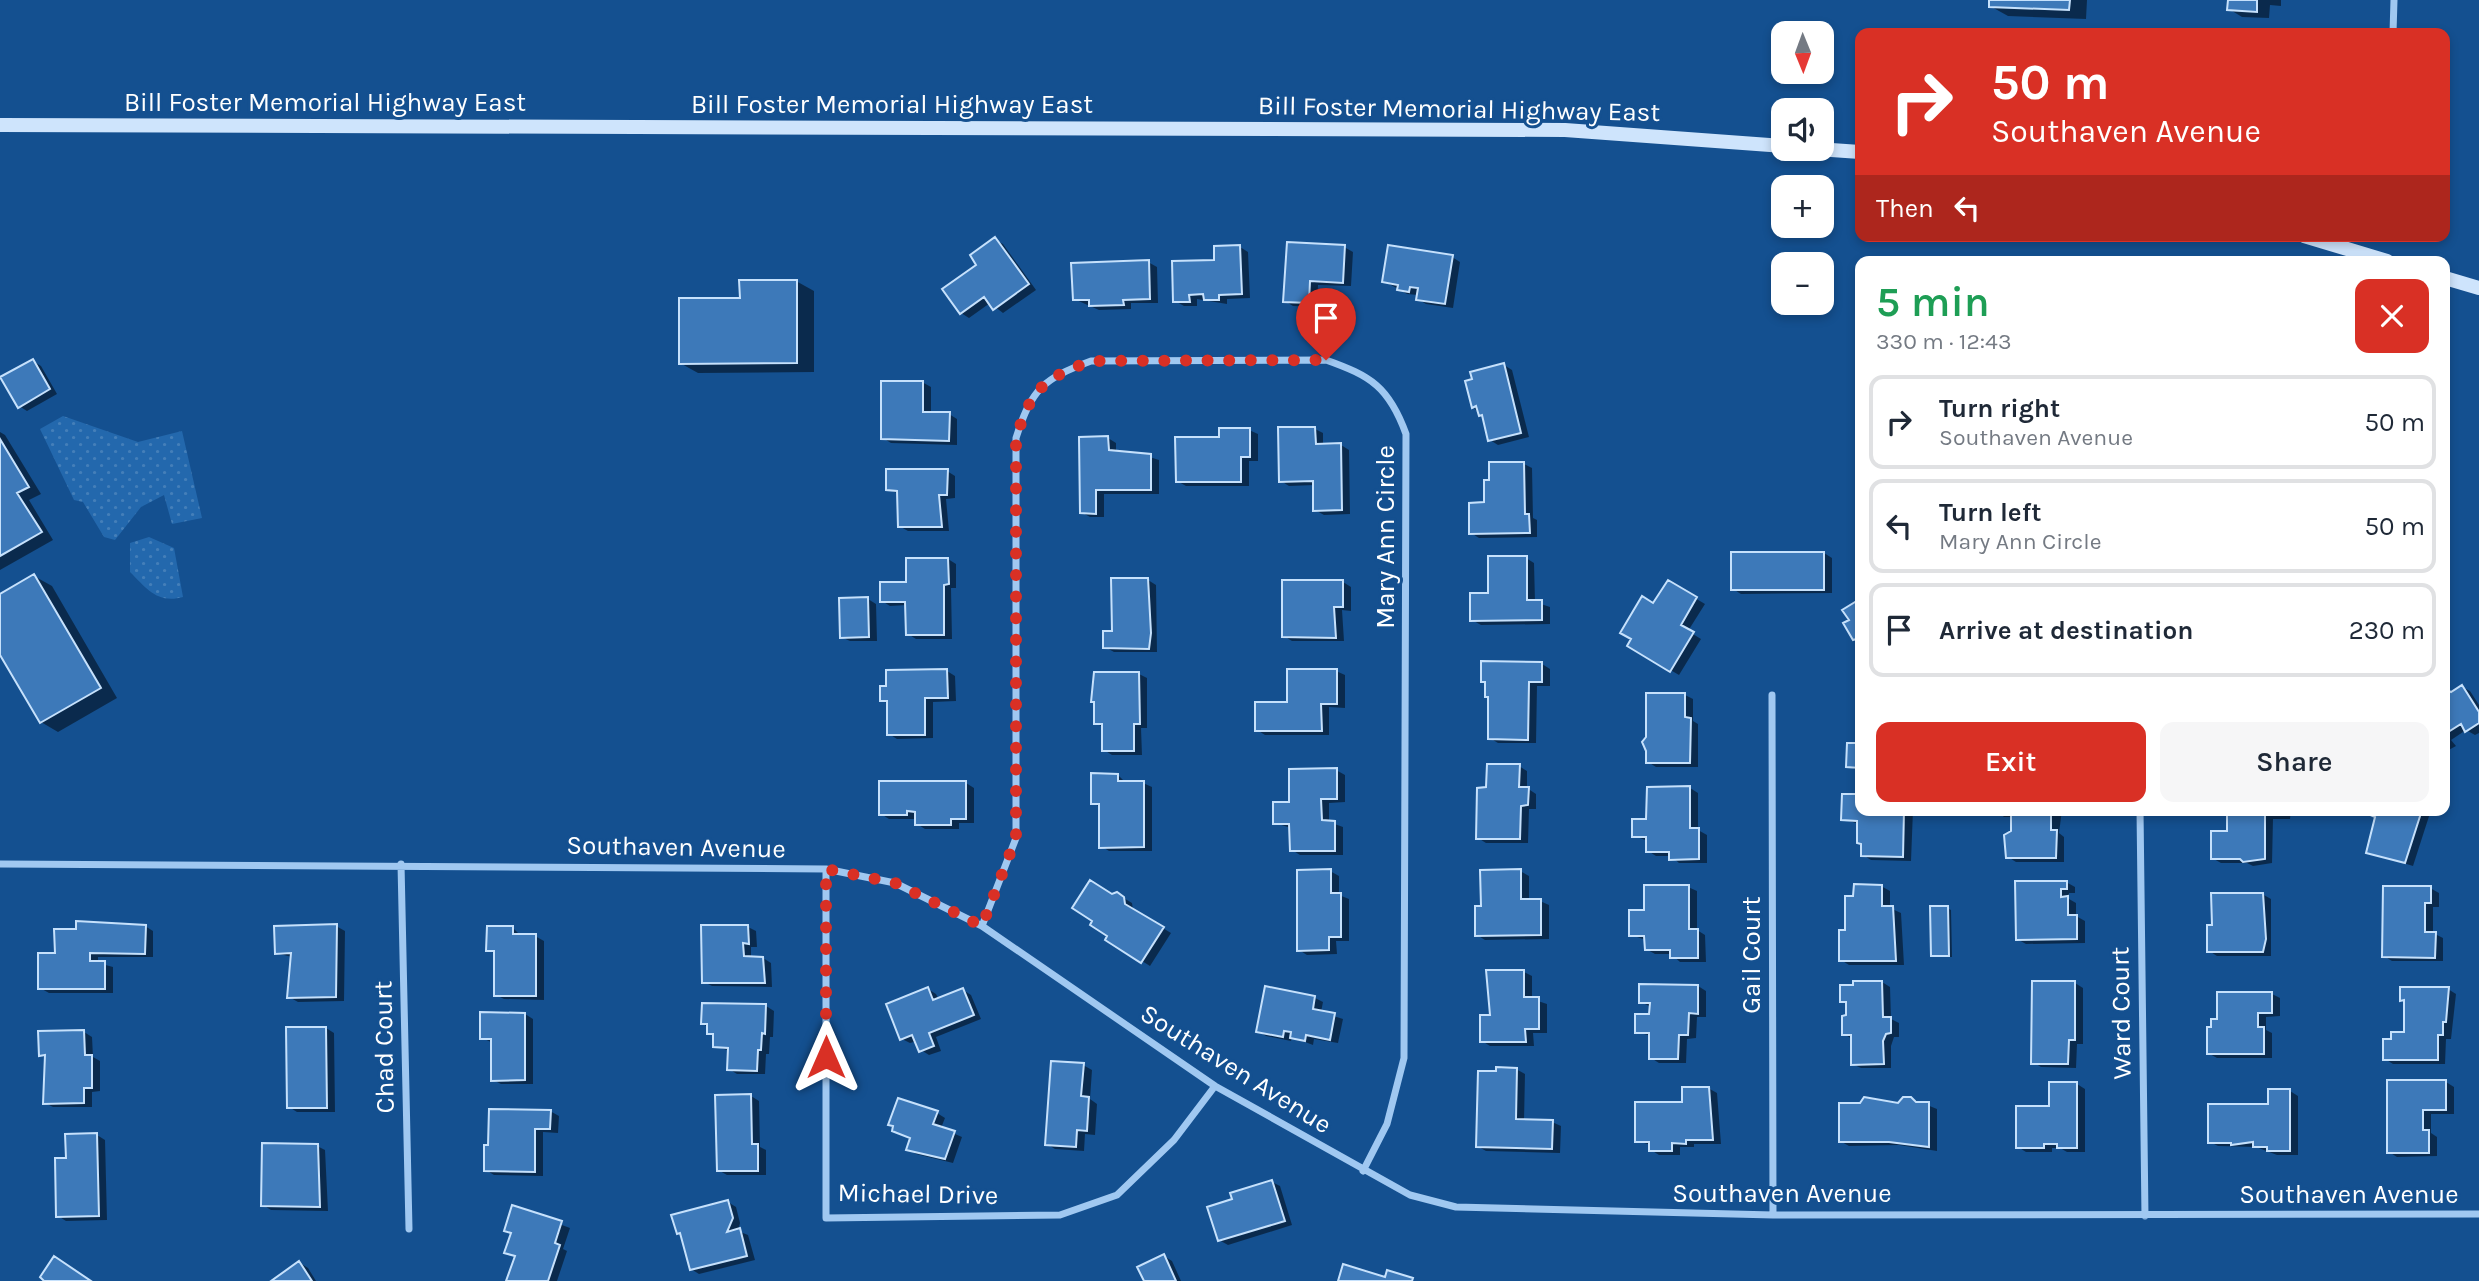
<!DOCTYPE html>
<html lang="en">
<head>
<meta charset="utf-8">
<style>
  body { margin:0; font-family:Karla,sans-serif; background:#f6f6f7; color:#1f2937; height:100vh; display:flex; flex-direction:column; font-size:26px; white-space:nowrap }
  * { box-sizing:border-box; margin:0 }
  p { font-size:23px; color:#747a83 }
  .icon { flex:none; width:38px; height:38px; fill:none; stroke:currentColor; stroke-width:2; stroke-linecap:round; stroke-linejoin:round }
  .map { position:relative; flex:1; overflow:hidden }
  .details { position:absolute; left:1855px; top:256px; width:595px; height:560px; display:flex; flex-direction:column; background:#fff; border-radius:14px; box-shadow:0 4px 10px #0003 }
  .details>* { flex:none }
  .top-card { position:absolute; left:1855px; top:28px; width:595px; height:214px; border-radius:14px; box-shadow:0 4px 10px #0003; background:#d93025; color:#fff; overflow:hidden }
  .needle { width:46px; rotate:179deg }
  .tools { position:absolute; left:1771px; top:21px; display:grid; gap:14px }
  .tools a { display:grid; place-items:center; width:63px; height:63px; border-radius:14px; background:#fff; box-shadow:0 4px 10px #0003; font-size:35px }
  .pin { position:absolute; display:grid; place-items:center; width:60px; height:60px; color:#fff; margin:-72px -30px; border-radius:50% 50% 50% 0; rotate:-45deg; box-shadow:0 0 7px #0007 }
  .pin .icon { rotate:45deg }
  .me { position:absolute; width:77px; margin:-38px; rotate:0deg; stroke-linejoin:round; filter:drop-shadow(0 0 5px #0008) }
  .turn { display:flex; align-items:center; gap:24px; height:147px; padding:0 21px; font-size:32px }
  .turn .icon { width:91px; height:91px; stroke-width:2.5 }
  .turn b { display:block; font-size:49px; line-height:60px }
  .then { display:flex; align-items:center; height:66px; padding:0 21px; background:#0003; gap:14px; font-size:26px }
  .round { display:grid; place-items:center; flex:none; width:74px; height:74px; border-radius:14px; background:#f6f6f7 }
  .head { display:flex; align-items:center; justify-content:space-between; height:119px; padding:0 21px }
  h1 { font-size:42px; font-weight:600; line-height:52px; color:#1e9e55 }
  .button { display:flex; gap:14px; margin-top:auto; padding:14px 21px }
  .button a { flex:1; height:80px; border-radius:14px; background:#d93025; color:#fff; font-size:28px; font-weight:600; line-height:80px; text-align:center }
  .button a+a { background:#f6f6f7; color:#1f2937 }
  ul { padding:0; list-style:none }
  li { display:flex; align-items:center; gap:21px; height:94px; margin:0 14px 10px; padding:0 7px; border:4px solid #e0e1e3; border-radius:14px }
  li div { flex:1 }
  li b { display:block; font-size:26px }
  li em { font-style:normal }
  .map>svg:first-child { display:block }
</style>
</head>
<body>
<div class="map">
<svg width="2479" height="1281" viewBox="0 0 2479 1281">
  <defs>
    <pattern id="park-dots" width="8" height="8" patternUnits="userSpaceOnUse" patternTransform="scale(1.75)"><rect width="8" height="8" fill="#2368ad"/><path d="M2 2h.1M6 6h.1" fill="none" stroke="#447fb9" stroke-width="1.8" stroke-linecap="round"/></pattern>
  </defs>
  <rect width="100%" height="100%" fill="#145090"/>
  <path fill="url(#park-dots)" d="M63,416L138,442L182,431L202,518L172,524L164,495L141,507L115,540L104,537L83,502L74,500L40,429Z
    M149,537L174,548L183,597C158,604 147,589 130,572V543Z"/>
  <path fill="#0007" d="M1991,0H2087L2086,19L2008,16L1990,6Z
    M2230,0H2281V6L2270,5L2269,18L2242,17L2229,9Z
    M995,240L1003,244L1036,290L1003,313L990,303L969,318L961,313L979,265Z
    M1240,247L1248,252L1250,298L1227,299V304L1197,299V306H1184L1175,301L1216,261Z
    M1344,247L1353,252L1351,286L1318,285L1317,307L1293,306L1285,301Z
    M1452,257L1460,262L1453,308L1426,304L1418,299V295L1407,294L1384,281Z
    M1148,262L1157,267L1158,303H1131V309L1099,310L1074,299Z
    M796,281L814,291V372L698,373L680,363L741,300Z
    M33,361L41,366L57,394L27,411L19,406Z
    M1504,365L1512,370L1529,437L1498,445L1490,440L1483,417L1473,407Z
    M922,382L931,387V414H949L957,419V445L891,443L883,438Z
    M1315,429L1323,433V445H1341L1349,450L1350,514L1324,515L1315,510V485L1289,486L1281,481Z
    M1249,430L1258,434V461H1249V486H1186L1177,481Z
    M0,432L5,435L41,494L29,500L53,540L0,570Z
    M1108,438L1116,443V452H1134L1159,460V494H1104V517H1090L1081,512Z
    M1524,464L1532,468L1533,518L1537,520V537L1479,538L1471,533L1486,504Z
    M947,471L955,476V498L946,499L949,531H908L899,526V494L888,489Z
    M1824,553L1832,558V593L1741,594L1733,589Z
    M1526,558L1534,563L1535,602L1550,607V624L1481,625L1472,620L1490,594Z
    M948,559L956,564V588H951L952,639H916L908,634L907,605L890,606L882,601Z
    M34,576L52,586L117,698L58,732L41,722L0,651V596Z
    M1148,580L1156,585L1157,652H1114L1105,647Z
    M1343,582L1351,587V611L1342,610L1344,641H1292L1284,636Z
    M1668,582L1705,604L1688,631L1701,639L1679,675L1629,646Z
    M868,599L876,604L877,641H850L841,637Z
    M1542,664L1550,669V686H1537L1536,743H1498L1490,738Z
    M947,671L955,676L956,701L933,702V738L897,739L889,734L888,704L882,700Z
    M1336,671L1345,675V708L1329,707V735H1265L1257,730Z
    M1139,674L1147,678V728H1141L1142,755H1112L1104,750V728L1096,723V704L1093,701Z
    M2462,687L2470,691L2479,705V733L2475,735L2466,730L2451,740L2456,746L2445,752V691L2451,694Z
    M1685,695L1693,699V721L1698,724V767H1656L1648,762Z
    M1849,744L1860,745V771L1848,766Z
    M1519,766L1527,771V788L1536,794V809H1529L1528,843H1486L1478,838L1488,789Z
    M1336,770L1345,775V802L1329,803V822L1343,827V855H1300L1292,850L1291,828L1275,823Z
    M1118,775L1126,783H1143L1152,787V851H1109L1101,846V807L1092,803Z
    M966,783L974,788V823H959V829H925L917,824V819H889L881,814Z
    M1690,788L1698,793V830L1707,835V863H1679L1671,856H1656L1648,851V841L1634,836Z
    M1844,796H1860V810H1913L1911,861L1871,860L1863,855L1859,824L1843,819Z
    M1996,810H2062L2059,833L2064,837V862H2016L2008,857L2013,817H2004Z
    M2227,810H2291L2290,819H2273L2272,863L2253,866L2247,863H2221L2212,858L2229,833Z
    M2373,810H2431L2413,866L2368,852L2377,817Z
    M1330,871L1339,876V895L1349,899V941H1336L1337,954L1307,955L1299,950Z
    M1520,871L1529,876V901H1540L1549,905V939L1485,940L1477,935L1483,908Z
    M2066,882L2075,887V893H2069V899L2076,903V916L2085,921V943L2026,944L2017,939Z
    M1881,886L1890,891V908L1901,913L1904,965H1849L1841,960L1855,897Z
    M1688,887L1697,891V930L1705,935L1706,962H1680L1671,954H1655L1646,949V940L1631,935L1646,912Z
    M2430,888L2439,893V907H2433V933L2443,938V961H2392L2384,956Z
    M1117,894L1132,903L1133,910L1171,933L1150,966L1107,939L1112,896Z
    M2262,894L2271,899V956H2217L2209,951Z
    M1947,908L1951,910L1952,957H1936L1932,955Z
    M145,926L153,931V957H98V963L113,967V993H49L40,988L56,955Z
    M336,926L345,931L344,1001L298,1002L289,997L292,957L276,953Z
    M748,927L756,931L757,947H751V958H763L771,963L772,987L712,986L704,982Z
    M513,928L521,936H535L544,941V1000L504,999L496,995V954L488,950Z
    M1524,972L1532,976V999L1547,1004V1033H1533L1534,1046H1490L1482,1041L1492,1017Z
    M1882,982L1890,987L1891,1019L1899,1023V1037H1894L1891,1046V1068H1861L1852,1064V1039L1844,1034L1848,1005L1841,1001Z
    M2075,983L2083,988V1044H2077L2076,1068L2041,1067L2033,1062Z
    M1698,986L1706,991V1017H1697L1696,1038L1687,1039L1686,1063H1659L1651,1058V1036L1637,1032L1651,1016V1007L1641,1002Z
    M928,989L936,994L939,1000L963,990L971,995L981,1019L936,1037L941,1051L929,1055L921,1050L917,1041L910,1043L902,1039Z
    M2448,989L2456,994L2451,1039H2446L2445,1064H2393L2385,1059L2393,1041L2406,1034V1002L2402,1000Z
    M2272,994L2280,998V1016L2266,1017V1030L2272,1033V1058H2217L2208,1053L2218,1020Z
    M1315,998L1323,1002L1321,1012L1343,1019L1338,1043L1314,1039L1313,1045L1292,1037L1291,1041L1266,1036L1258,1031Z
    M766,1006L774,1011L773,1037H770L769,1054H766L765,1074H737L729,1069L730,1051L715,1046V1036L703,1023Z
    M525,1014L533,1019V1084H501L493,1080V1043L482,1038Z
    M326,1028L334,1033L335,1112H297L289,1107Z
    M84,1032L92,1037L93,1057L100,1061V1091L92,1092V1107H53L45,1103L47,1058L41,1055Z
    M1083,1065L1092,1070L1090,1099L1097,1104L1095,1135L1085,1134L1084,1151L1055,1149L1047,1144Z
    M1516,1069L1525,1074L1524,1121L1552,1122L1561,1126L1560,1153L1486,1151L1477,1146Z
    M2389,1082H2446L2454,1087V1114H2431V1133L2437,1137V1156L2397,1157L2389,1152Z
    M2077,1084L2085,1089V1152H2067L2060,1148H2052V1152H2026L2018,1147L2050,1108Z
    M1708,1088L1717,1093L1721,1144H1694V1147H1680V1155H1659L1651,1150V1145L1637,1141Z
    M2290,1091L2298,1096V1155H2277L2256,1147L2218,1146L2210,1142Z
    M751,1096L759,1101L760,1147L766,1150V1175H727L718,1170Z
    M1910,1098L1937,1109V1151L1899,1145L1849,1146L1840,1141Z
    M550,1111L559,1116L558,1133L543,1132V1176L494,1175L486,1170Z
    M937,1113L945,1118L941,1128L962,1137L953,1163L916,1154L908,1149L912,1138L894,1130Z
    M97,1135L105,1140L107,1220L66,1221L58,1216L68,1159Z
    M317,1146L325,1150L328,1211L271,1210L263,1205Z
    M1272,1182L1280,1186L1292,1225L1228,1245L1219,1240L1234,1200Z
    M728,1202L736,1207L740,1223L738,1231L748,1235L755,1260L699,1274L691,1269L683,1235L678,1232Z
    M513,1207L570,1228L563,1249L567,1251L557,1281H508L516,1257L506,1252L512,1234Z
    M1164,1256L1172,1261L1181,1281H1146Z
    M300,1263L308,1268L316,1281H274Z"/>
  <path fill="#3d79b9" stroke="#c6e1fc" stroke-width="2" d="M1989,0H2070L2069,10L1989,7Z
    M2228,0H2257V12L2227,10Z
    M995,237L1029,284L993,310L984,297L960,314L942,289L976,265L970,255Z
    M1287,242L1345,245L1343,283L1310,281L1309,303L1283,302Z
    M1240,245L1242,294L1219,295V300H1204L1203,294L1189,295L1190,302H1173L1172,261L1214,260V246Z
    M1388,245L1453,255L1445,304L1416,300L1418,288L1410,287L1409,292L1397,290L1398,285L1382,282Z
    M1149,260L1150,299L1123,300L1124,305L1089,306V300H1073L1071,263Z
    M739,280H797V363L679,364V298H740Z
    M33,359L50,389L18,408L0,377Z
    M1504,363L1521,433L1488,441L1482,415L1479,416L1476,406L1472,408L1465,381L1472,379L1470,372Z
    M881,381H923V412H950L949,441L881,439Z
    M1278,427H1315L1316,444L1341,443L1342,510L1313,511V481L1279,482Z
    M1219,428H1250V457H1241V482H1176L1175,437H1219Z
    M1108,436L1109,450L1151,454V490H1096V514L1080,513L1079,437Z
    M0,439L29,487L17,493L42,532L0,556Z
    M1489,462H1524L1525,514H1529L1530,533L1469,534V503L1484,502V480H1489Z
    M886,469H948L947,495H939L942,527H898L897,491L886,490Z
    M1731,552H1824V590H1731Z
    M1488,556H1527V600H1542V620L1470,621V593H1488Z
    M906,558H948L949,584L944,585V635H906L905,602H880V582H906Z
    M34,574L101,688L40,723L0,655V594Z
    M1111,578H1148L1151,633L1149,649L1103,648V631H1112Z
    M1282,580H1343V607H1334L1336,638L1282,637Z
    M1668,580L1697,597L1681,625L1694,632L1670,672L1627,646L1631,639L1620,633L1642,596L1653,603Z
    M868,597L869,637L840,638L839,598Z
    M1860,599V638L1853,640L1843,623L1849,620L1842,610Z
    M1481,661L1542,662V682H1529L1528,740L1488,739V697H1485V682H1481Z
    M947,669L948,698H925V735H887V701H880V686H886V670Z
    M1287,669H1337V704H1321L1322,731H1255V702H1287Z
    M1094,672H1139L1140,724H1134V751H1102V724H1094V702H1091Z
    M2462,685L2479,712V723L2465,732L2461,724L2445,734V689L2451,692Z
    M1646,693H1685V717L1691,718L1690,763H1646V751L1642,742L1646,737Z
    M1847,743H1860V768L1846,767Z
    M1487,764H1520L1519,787H1529L1528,805L1521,806L1520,839H1476L1477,788L1486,787Z
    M1337,768V799H1321L1322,820L1335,821V851H1290L1289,824H1273V802H1289V769Z
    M1091,773L1118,774V781H1144V847L1099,848V804H1091Z
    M879,781H966V819H951V825H915V812L907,811V815H879Z
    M1690,786V828H1699V859L1669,860V852H1646V837H1632V819H1646L1647,787Z
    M1842,794H1860V810H1904L1903,857L1861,856V844L1857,843V821L1841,820Z
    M1994,810H2055L2051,813V830H2057L2056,858H2006L2004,835L2011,831V814H1994Z
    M2223,810H2283L2282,815H2265V859L2243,862L2240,859H2211V831H2227V812Z
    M2371,810H2422L2405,863L2366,853L2375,817L2370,815Z
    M1331,869V893H1341V937H1329V950L1297,951V870Z
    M1521,869V899H1541V935L1475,936V906H1481L1480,870Z
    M1090,880L1112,894L1117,892L1124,897L1125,904L1164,927L1141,963L1105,940L1107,936L1090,925L1092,921L1072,908Z
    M2015,881H2067V889H2061V897L2068,896V915H2077V939L2016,940Z
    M1854,884L1882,885V906H1893L1896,961H1839V930H1845V896H1853Z
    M1644,885H1689V929H1698V958H1670V950H1645L1644,936H1629V910H1644Z
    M2383,886H2431V903H2425V932H2436L2435,958L2382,957Z
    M2211,893H2263L2266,939L2263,952H2207V925H2212Z
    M1930,906H1948L1949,956H1931Z
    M76,921L146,925L145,954L90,953V961H105V989H38V953H55L54,929H76Z
    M337,924L336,997L287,998L291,953L275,954L274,926Z
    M701,925H748L749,944L743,943L744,956L763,957L765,983H702Z
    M487,926H513V934H536V996H494V951H486Z
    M1486,970H1524V997H1539V1029H1525L1526,1042H1480V1015H1490Z
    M1853,981H1882L1883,1017H1891V1033L1886,1034L1883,1041L1884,1064L1851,1065V1035H1842V1016L1846,1015V1002H1840V985H1853Z
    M2032,981H2075V1040H2069L2068,1064H2031Z
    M1639,984L1698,985V1014L1689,1013L1688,1035H1679L1678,1059H1649V1033H1635V1014H1649L1650,1003H1639Z
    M1265,986L1315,996L1313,1009L1335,1013L1330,1040L1306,1035L1305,1041L1290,1038L1291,1032L1284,1031L1283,1037L1256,1032Z
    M928,987L933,1000L963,988L974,1015L929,1033L934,1046L919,1052L912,1035L900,1040L886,1004Z
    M2400,987H2449L2446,1022H2443V1035H2438V1060H2383V1039H2391V1032H2404V1000L2400,1001Z
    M2217,992H2272V1013H2258V1027H2264V1054H2207V1027H2211V1019H2217Z
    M702,1003L766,1004L765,1034L762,1033L761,1050H758L757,1071L727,1070L728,1048L713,1047V1034H707V1024H701Z
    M480,1012L525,1013V1080L491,1081V1039H480Z
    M286,1027H326L327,1108H287Z
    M84,1030L85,1055H92V1088H84V1103L43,1104L45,1055L39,1056L38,1031Z
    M1051,1061L1084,1063L1081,1096L1089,1097L1087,1131L1077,1130L1076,1147L1045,1145Z
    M1496,1067L1517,1068L1516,1119L1553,1120L1552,1149L1476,1147L1478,1071H1496Z
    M2387,1080H2446V1110H2423V1130H2429V1153H2387Z
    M2049,1082H2077V1148H2057V1144H2044V1148H2016V1106H2049Z
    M1682,1087H1709L1713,1140H1686V1144L1672,1143V1151H1649V1142H1635V1102H1682Z
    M2268,1089H2290V1151H2267V1147H2253V1142L2231,1145V1143H2208V1104H2268Z
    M751,1094L752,1144H758V1171H717L715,1095Z
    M1864,1097L1898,1103L1903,1097H1911L1916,1102H1929V1147L1889,1142H1839V1103H1860Z
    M898,1098L938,1111L933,1124L955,1131L945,1159L906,1150L910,1138L892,1131L893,1126L888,1125Z
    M489,1109L551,1110L550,1129H535V1172L484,1171V1145H488Z
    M97,1133L99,1216L56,1217L55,1158H66L65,1134Z
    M262,1143L318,1144L320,1207L261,1206Z
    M1272,1180L1285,1221L1218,1241L1207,1207L1232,1199L1230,1193Z
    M728,1200L733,1218L727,1232L740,1228L747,1256L690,1270L680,1233L677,1234L671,1215Z
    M512,1205L562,1221L555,1243L560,1245L548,1281H506L515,1256L504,1253L511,1233L504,1231Z
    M1164,1254L1176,1281H1144L1137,1267Z
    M54,1256L91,1281H44L40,1277Z
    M299,1261L312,1281H271Z
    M1343,1264L1385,1277L1387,1270L1413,1278L1412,1281H1338Z"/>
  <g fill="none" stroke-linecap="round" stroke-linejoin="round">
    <path stroke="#a0c8f1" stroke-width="7" d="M2393,33L2394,0
      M1772,695L1773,1215
      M2140,810L2145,1216
      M0,864L826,869L895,883L982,926L1215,1086L1410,1195L1456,1207L1773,1215L2479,1214
      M401,864L409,1229
      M826,869V1218L1060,1215L1117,1195L1174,1140L1215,1086
      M982,926L1016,838V438C1032,388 1043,379 1091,361L1326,360C1371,376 1389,387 1406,434L1404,1058L1387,1124L1363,1171"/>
    <path stroke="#cee4fc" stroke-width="14" d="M0,125L1565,130L1783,146
      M1817,149L1860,152
      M2304,236L2387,261
      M2445,278L2479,288"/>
  </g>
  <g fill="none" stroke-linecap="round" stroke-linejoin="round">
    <path stroke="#d93025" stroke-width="12" stroke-dasharray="0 21.6" d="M826,1057V869L895,883L982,926L1016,838V438C1032,388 1043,379 1091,361L1326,360"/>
  </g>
  <g text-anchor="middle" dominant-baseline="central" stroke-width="6" stroke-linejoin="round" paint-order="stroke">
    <g font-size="26" fill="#fff" stroke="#145090">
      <text x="325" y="102">Bill Foster Memorial Highway East</text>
      <text x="892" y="104">Bill Foster Memorial Highway East</text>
      <text transform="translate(1459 109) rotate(1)">Bill Foster Memorial Highway East</text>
      <text transform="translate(1385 537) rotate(-90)">Mary Ann Circle</text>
      <text transform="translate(676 847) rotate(1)">Southaven Avenue</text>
      <text transform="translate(1751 955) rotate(-90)">Gail Court</text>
      <text transform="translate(2121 1013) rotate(-91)">Ward Court</text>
      <text transform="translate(384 1047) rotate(-91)">Chad Court</text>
      <text transform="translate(1236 1069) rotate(32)">Southaven Avenue</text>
      <text x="1782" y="1193">Southaven Avenue</text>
      <text transform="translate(918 1194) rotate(1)">Michael Drive</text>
      <text x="2349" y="1194">Southaven Avenue</text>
    </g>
  </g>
</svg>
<div class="tools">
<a><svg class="needle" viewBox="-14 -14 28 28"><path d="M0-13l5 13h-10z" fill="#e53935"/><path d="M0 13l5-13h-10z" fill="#747a83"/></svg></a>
<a><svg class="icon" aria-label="sound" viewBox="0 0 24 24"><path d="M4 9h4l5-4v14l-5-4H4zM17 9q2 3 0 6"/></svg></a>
<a>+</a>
<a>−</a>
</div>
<div class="pin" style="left:1326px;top:360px;background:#d93025"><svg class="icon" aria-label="arrive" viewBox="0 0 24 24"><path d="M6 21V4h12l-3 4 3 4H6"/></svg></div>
<svg class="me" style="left:826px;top:1057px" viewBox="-20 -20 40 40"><path d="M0-17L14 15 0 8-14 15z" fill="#d93025" stroke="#fff" stroke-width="4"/></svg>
<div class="top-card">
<div class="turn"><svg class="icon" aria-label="right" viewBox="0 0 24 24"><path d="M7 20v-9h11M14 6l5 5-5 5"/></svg><div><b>50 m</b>Southaven Avenue</div></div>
<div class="then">Then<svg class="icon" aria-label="left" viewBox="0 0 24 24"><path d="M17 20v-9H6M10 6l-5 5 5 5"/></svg></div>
</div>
<section class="details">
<div class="head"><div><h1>5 min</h1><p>330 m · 12:43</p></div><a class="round" style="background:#d93025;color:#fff"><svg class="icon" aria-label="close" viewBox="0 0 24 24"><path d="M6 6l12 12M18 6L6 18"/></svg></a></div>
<ul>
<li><svg class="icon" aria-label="right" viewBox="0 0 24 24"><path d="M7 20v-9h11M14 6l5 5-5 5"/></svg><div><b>Turn right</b><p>Southaven Avenue</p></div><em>50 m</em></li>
<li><svg class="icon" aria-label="left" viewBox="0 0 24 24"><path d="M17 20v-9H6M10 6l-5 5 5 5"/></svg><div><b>Turn left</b><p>Mary Ann Circle</p></div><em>50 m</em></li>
<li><svg class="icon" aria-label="arrive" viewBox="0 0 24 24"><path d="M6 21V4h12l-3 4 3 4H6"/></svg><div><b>Arrive at destination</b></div><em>230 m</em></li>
</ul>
<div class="button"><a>Exit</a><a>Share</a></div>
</section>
</div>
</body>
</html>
